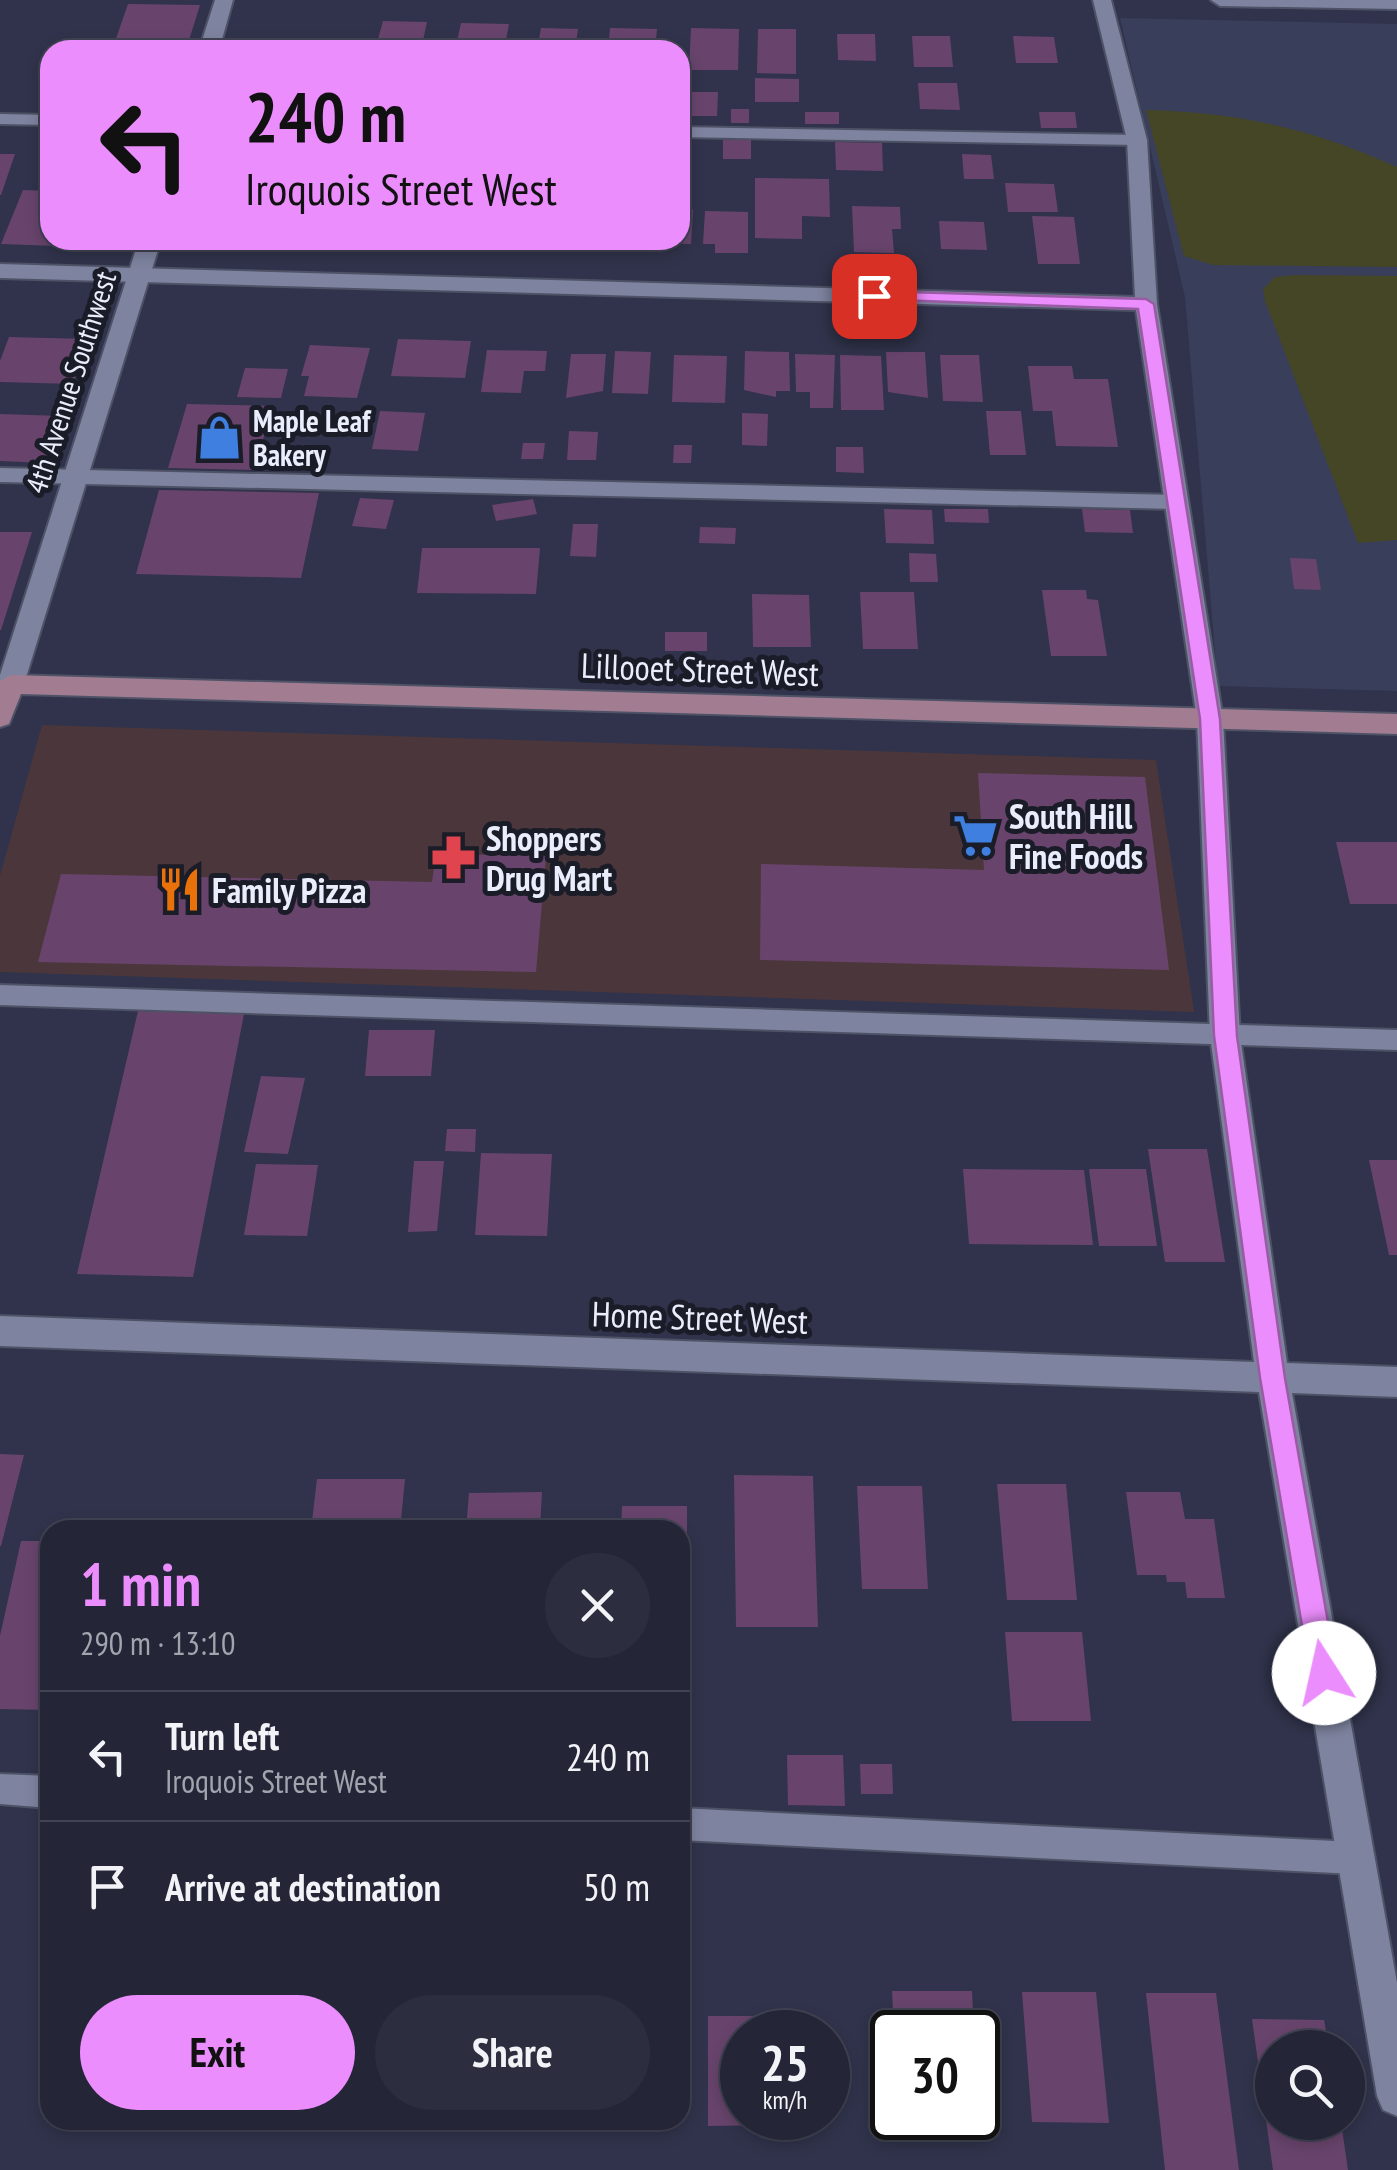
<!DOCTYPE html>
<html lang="en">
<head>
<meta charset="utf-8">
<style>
  body { margin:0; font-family:"PT Sans Narrow",sans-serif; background:#2c2e40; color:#f1f3f6; height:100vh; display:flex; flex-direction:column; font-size:38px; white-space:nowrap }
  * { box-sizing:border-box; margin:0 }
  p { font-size:32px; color:#a3a5ae }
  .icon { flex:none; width:55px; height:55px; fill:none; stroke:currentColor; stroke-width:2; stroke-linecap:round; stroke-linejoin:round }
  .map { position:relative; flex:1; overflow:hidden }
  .side { position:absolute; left:40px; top:1520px; width:650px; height:610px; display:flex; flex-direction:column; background:#242638; border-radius:30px; box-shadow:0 5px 15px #0003,0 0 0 2px #414353 }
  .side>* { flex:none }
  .guide { position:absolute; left:40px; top:40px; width:650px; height:210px; border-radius:30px; box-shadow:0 5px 15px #0003,0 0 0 2px #414353; background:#eb8dfc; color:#111; overflow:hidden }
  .buttons { position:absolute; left:1255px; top:2030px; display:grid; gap:20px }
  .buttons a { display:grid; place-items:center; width:110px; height:110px; border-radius:50%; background:#242638; box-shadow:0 5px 15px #0003,0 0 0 2px #414353; font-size:50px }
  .speed { position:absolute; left:720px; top:2010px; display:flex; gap:20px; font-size:50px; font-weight:700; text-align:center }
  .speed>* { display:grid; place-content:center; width:130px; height:130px; border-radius:50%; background:#242638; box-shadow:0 5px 15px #0003,0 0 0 2px #414353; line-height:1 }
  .speed small { font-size:25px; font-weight:400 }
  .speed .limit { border:5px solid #111; border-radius:15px; background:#fff; color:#111 }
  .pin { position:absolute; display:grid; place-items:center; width:85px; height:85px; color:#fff; margin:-42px; border-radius:20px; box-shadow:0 5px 15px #0006 }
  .me { position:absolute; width:110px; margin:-55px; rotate:350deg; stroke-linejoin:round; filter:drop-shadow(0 0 8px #0008) }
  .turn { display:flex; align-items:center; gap:35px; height:210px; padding:0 40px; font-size:45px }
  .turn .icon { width:130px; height:130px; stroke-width:2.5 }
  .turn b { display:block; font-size:70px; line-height:85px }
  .round { display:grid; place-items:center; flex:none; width:105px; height:105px; border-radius:52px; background:#2c2e40 }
  .headline { display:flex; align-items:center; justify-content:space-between; height:170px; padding:0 40px }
  h1 { font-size:60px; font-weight:600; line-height:75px; color:#eb8dfc }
  .primary-button { display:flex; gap:20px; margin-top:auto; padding:20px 40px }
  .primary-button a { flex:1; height:115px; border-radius:60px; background:#eb8dfc; color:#111; font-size:40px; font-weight:600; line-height:115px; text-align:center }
  .primary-button a+a { background:#2c2e40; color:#f1f3f6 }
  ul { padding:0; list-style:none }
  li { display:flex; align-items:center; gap:30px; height:130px; padding:0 40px; border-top:2px solid #414353 }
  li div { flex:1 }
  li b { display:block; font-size:38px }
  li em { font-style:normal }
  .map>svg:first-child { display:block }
</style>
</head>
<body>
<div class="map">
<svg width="1397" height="2170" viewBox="0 0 1397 2170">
  <rect width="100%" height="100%" fill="#30334b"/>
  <path fill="#4b373b" d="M42,725L1156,760L1194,1012L0,972V876Z"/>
  <path fill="#393e5b" d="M1120,18L1397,24V691L1218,686L1185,297Z"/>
  <path fill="#454626" d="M1146,110C1238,112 1313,129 1397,167V267L1213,265L1184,256Z
    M1294,275L1397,276V540L1358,543L1265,301L1263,289L1275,277Z"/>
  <path fill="#68446c" d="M128,4L200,5L186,50H112Z
    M383,21L427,22L421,50H375Z
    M461,23L509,24L504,50H455Z
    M541,28L578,29L575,50H537Z
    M610,28L657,29L655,50H608Z
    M691,28L739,29L738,70H689Z
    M758,29H796V74L757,73Z
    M837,34H875L876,61L838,60Z
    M912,36H950L953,67H914Z
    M1013,36L1054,37L1058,63H1016Z
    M56,42H97L94,50H53Z
    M755,78L799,79V102H755Z
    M918,83H957L960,110L920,109Z
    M680,92H718L717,116H680Z
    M731,109H749V123H731Z
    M805,112H839V124H805Z
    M1039,112H1075L1077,128H1041Z
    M723,140H751V159H723Z
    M835,142L882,143L883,171L836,170Z
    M0,154H15L1,195H0Z
    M962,154L991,155L994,179H964Z
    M755,178L829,179L830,217L802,216V239L755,238Z
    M1005,183L1054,184L1058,212H1008Z
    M23,190L50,191V240H59L57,246L1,244Z
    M852,206L900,207L901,229H892L894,253L854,252Z
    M680,210H693L691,244L643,243L680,240Z
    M705,211L748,212V253H715V244H703Z
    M1032,216L1074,217L1080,264H1038Z
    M939,221L984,222L987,250L941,249Z
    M234,240H294L291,252L231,251Z
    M9,337L88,339L73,384L0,382V361Z
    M398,339L471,341L465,378L391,376Z
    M310,345L370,348L357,398L304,396L309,376H301Z
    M487,350L547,351L545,371H524L521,393L481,392Z
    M615,351L651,352L648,394L612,393Z
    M745,351L789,352L790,391H776V397L744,390Z
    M886,352H925L928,398L888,392Z
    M571,354H606L603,391L566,398Z
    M795,354L835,355L833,408H810V392H796Z
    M674,355L727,356L725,403L672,402Z
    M840,355L881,356L884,410H841Z
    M940,355H979L983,402L943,401Z
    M1028,366H1072L1074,379H1108L1118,447L1056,446L1052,411H1033Z
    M245,368L288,369L281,398L237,397Z
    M187,404L272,406L255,470L168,468Z
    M380,411L425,413L418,451L372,449Z
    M986,411H1021L1026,455H990Z
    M742,413L768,414L767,446L742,445Z
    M0,414L61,416L45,463L0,461Z
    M569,431L598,432L596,460H567Z
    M523,443H545L543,459H521Z
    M674,445H692L691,463H673Z
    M836,447H863L864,473L836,472Z
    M159,490L319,493L301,578L136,574Z
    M360,498L394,500L386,529L352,526Z
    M533,499L537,514L496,521L492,505Z
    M884,509L932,510L934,544L886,543Z
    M944,509H988L989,523L945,522Z
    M1082,509L1130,510L1133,533L1085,532Z
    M573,524H598L596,557L570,556Z
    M700,527L736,528L735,544L699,543Z
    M0,532H32L1,630H0Z
    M422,548H540L536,594L417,593Z
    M909,553L936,554L938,582H910Z
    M1290,558L1316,559L1321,590L1294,589Z
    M1042,590H1086L1087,599L1098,600L1107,656H1051Z
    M860,592H914L918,649H863Z
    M752,594L809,595L811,647H753Z
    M665,632H707V651H665Z
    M978,773L1145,777L1169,970L760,960L761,864L984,870Z
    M1336,842H1397V904H1350Z
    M436,854L546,856L536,972L38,962L61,874L432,882Z
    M138,1011L244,1014L193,1277L77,1274Z
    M369,1030H435L431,1076H365Z
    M261,1076L305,1078L288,1154L244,1152Z
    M447,1129H476L475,1152L445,1151Z
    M1148,1149H1207L1225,1262H1165Z
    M481,1153L552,1154L547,1236L475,1235Z
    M1369,1160H1397V1255H1389Z
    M414,1161H444L437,1231L408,1232Z
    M256,1164L318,1165L307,1236L244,1235Z
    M963,1169L1084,1170L1093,1245L969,1244Z
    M1089,1169H1146L1157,1246H1099Z
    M0,1454L24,1455L1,1546H0Z
    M734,1475L813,1476L818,1627H736Z
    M317,1479H405L400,1530H311Z
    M997,1484H1066L1077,1600H1007Z
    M857,1486H922L928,1589H862Z
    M542,1492L540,1530H466L469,1493Z
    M1126,1492H1180L1185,1519H1214L1225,1598H1187L1185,1582H1167L1166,1575H1137Z
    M622,1506H687V1595H680V1530H621Z
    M21,1541H50V1710L0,1709V1636Z
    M1005,1632H1082L1091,1721H1012Z
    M680,1730H690V1795H680Z
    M787,1755H843L845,1806L788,1805Z
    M860,1764H892L893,1794H861Z
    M892,1991H972L974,2032H894Z
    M1022,1992H1096L1109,2123L1032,2122Z
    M1146,1993H1216L1239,2170H1165Z
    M708,2016H770L771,2032H742V2118H772V2125L708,2126Z
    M1252,2019L1324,2020L1329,2048H1272V2122H1341L1348,2170H1273Z
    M899,2118H980L981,2134L899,2133Z"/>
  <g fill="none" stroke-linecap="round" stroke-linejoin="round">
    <defs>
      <path id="service" d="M0,114L50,115V125L0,124Z
        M680,127L1137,135L1145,140L1137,145L680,137Z
        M0,468L1175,495L1185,502L1175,509L0,482Z
        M0,985L1397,1030V1050L0,1005Z
        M0,1774L50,1776V1808L0,1804Z
        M680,1808L1355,1842L1366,1847L1371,1858L1366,1869L1355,1874L680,1840Z"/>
      <path id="minor" d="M1093,0H1111L1147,140L1157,304L1223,719L1240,1036L1287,1363L1397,1367V1397L1292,1393L1397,1983V2116L1383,2110L1377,2096L1259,1392L0,1346V1316L1254,1362L1210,1036L1197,719L1136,310L0,278V264L1135,297L1127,140Z"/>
      <path id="tertiary" d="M215,0H233L219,50H199Z
        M1211,0H1397V9L1220,6Z
        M139,240H161L24,684L20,691L0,693V675Z"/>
      <path id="secondary" d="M11,675L1397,714V734L21,694L9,724L0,727V681Z"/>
    </defs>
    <use href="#service" stroke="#4e5266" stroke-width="4"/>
    <use href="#minor" stroke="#4e5266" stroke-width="4"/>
    <use href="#tertiary" stroke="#4e5266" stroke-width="4"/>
    <use href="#secondary" stroke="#4e5266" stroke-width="4"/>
    <use href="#service" fill="#7e839f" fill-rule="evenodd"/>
    <use href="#minor" fill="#7e839f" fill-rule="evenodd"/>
    <use href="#tertiary" fill="#7e839f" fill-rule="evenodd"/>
    <use href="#secondary" fill="#a27d91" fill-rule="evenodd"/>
  </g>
  <path fill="#eb8dfc" stroke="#995ca4" stroke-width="2.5" d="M874,291L1146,299L1154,304L1220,719L1237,1036L1285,1378L1337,1673L1333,1683L1324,1687L1314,1683L1310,1673L1260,1378L1214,1036L1200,719L1138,309L869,299L866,296Z"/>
  <defs>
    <symbol id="shop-bare" viewBox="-9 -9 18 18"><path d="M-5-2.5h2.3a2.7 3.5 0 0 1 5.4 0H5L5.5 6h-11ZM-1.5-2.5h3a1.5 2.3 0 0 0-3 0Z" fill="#3f7fe0" stroke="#1a1c27" stroke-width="2.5" paint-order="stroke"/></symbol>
    <symbol id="supermarket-bare" viewBox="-9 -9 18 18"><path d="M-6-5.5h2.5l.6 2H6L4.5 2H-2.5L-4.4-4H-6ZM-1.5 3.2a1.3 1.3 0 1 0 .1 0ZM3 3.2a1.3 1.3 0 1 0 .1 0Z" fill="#3f7fe0" stroke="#1a1c27" stroke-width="2.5" paint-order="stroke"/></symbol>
    <symbol id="pharmacy-bare" viewBox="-9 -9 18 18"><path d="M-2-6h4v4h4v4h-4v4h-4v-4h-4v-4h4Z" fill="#e0444e" stroke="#1a1c27" stroke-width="2.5" paint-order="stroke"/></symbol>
    <symbol id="restaurant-bare" viewBox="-9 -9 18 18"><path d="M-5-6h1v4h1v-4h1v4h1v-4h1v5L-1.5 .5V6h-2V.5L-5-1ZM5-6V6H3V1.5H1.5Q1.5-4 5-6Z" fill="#e8710a" stroke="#1a1c27" stroke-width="2.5" paint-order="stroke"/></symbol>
  </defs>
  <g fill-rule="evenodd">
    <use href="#shop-bare" x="188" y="406" width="63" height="63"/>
    <use href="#supermarket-bare" x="944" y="804" width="63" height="63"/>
    <use href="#pharmacy-bare" x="422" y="826" width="63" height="63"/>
    <use href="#restaurant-bare" x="148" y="858" width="63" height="63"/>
  </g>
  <g text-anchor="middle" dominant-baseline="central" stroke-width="10" stroke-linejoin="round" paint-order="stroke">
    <g font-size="30" fill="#e9edfc" stroke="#1a1c27">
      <text transform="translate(70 382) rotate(-72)">4th Avenue Southwest</text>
    </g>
    <g font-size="30" font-weight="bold" fill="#e9edfc" stroke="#1a1c27" text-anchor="start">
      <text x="253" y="420">Maple Leaf<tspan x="253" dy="34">Bakery</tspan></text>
    </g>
    <g font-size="35" fill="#e9edfc" stroke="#1a1c27">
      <text transform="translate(700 669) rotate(2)">Lillooet Street West</text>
      <text transform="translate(700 1317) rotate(2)">Home Street West</text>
    </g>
    <g font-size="35" font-weight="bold" fill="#e9edfc" stroke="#1a1c27" text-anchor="start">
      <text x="1009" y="816">South Hill<tspan x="1009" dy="40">Fine Foods</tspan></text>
      <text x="486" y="838">Shoppers<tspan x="486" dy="40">Drug Mart</tspan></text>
      <text x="212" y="890">Family Pizza</text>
    </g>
  </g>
</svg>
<div class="buttons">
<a><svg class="icon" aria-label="search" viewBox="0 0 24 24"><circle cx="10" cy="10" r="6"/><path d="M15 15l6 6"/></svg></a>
</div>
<div class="speed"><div>25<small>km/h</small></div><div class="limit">30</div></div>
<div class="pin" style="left:874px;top:296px;background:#d93025"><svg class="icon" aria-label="arrive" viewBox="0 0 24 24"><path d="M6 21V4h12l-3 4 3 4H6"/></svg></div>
<svg class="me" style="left:1324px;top:1673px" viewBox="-20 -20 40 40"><circle r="19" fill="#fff"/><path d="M0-13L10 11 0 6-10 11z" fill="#eb8dfc"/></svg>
<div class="guide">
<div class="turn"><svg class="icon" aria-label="left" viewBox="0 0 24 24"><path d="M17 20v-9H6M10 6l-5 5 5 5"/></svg><div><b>240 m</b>Iroquois Street West</div></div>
</div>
<section class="side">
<div class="headline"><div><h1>1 min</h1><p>290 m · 13:10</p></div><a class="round"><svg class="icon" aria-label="close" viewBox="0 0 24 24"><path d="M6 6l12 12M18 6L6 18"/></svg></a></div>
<ul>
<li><svg class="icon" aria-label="left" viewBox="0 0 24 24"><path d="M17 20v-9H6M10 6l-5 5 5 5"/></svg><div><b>Turn left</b><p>Iroquois Street West</p></div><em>240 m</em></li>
<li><svg class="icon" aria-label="arrive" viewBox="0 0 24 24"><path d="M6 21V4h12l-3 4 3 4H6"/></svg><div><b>Arrive at destination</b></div><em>50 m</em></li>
</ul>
<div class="primary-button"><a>Exit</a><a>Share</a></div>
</section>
</div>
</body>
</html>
